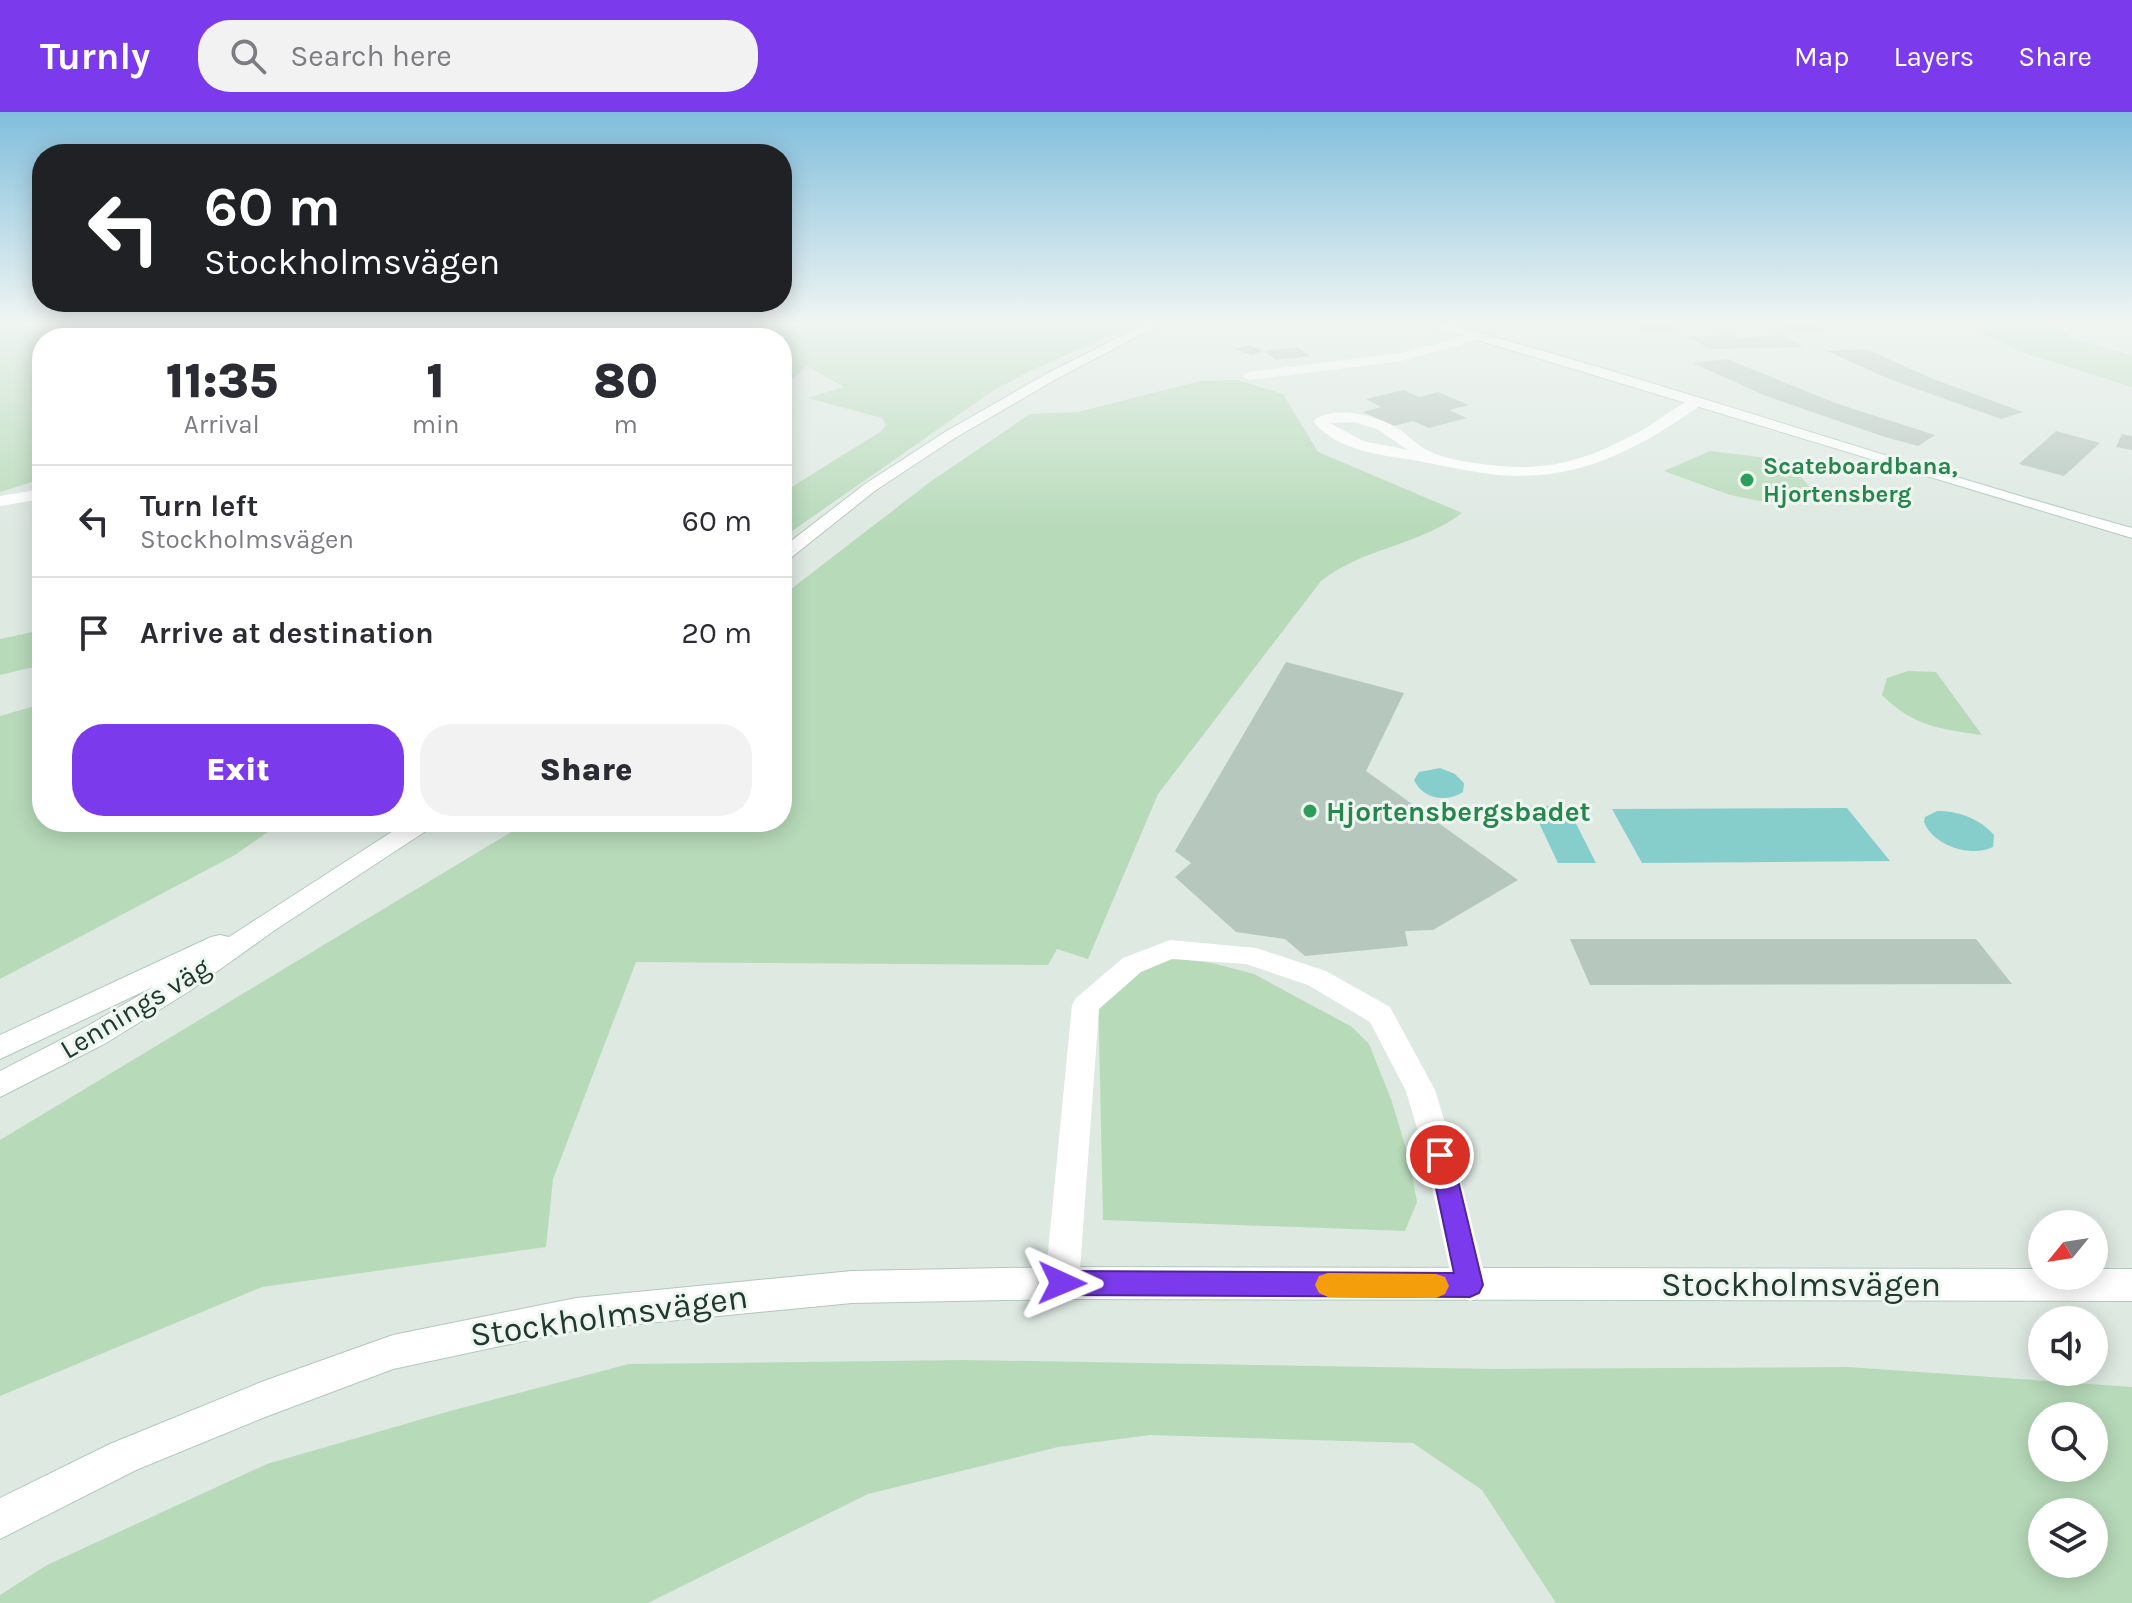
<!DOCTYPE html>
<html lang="en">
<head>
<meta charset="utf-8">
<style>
  body { margin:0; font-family:Karla,sans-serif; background:#f2f2f3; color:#2b2b33; height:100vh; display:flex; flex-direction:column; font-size:30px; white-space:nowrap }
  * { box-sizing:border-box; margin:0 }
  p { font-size:26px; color:#7c7c81 }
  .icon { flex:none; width:44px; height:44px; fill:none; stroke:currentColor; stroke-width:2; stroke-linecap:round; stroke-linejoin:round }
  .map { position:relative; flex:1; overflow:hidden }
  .details { position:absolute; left:32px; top:216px; width:760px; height:504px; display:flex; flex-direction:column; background:#fff; border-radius:32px; box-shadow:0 4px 20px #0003 }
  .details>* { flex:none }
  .guide { position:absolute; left:32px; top:32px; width:760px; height:168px; border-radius:32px; box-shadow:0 4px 20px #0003; background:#202124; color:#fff; overflow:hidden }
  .needle { width:52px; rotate:240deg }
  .tools { position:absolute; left:2028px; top:1098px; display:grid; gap:16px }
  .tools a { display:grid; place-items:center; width:80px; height:80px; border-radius:50%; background:#fff; box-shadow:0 4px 20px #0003; font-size:40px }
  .pin { position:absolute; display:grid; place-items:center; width:68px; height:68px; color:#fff; margin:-34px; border:4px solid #fff; border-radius:50%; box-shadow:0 2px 8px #0007 }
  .me { position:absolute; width:88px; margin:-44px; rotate:91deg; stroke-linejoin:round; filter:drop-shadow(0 0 6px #0008) }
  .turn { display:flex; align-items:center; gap:28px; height:168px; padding:0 40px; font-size:36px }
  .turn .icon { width:104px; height:104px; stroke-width:2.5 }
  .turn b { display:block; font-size:56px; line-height:68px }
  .eta { display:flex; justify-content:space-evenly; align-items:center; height:136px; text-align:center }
  .eta b { font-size:48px; font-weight:800; line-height:56px }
  .button { display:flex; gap:16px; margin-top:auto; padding:16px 40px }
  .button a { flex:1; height:92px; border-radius:32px; background:#7c3aed; color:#fff; font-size:32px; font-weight:800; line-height:92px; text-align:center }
  .button a+a { background:#f2f2f3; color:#2b2b33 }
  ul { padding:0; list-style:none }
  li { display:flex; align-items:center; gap:24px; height:112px; padding:0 40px; border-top:2px solid #e1e1e2 }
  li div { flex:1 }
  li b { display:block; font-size:30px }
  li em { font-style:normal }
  header { display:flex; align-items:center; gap:48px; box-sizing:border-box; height:112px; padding:0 40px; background:#7c3aed; color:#fff }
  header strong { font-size:38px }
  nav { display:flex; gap:44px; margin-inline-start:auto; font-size:28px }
  .search { width:560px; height:72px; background:#f2f2f3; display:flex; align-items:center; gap:20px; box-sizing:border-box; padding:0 28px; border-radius:32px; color:#7c7c81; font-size:30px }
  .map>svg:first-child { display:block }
</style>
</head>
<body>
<header>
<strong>Turnly</strong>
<div class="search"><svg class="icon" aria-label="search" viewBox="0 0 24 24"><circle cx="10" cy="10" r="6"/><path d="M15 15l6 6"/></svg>Search here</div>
<nav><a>Map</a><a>Layers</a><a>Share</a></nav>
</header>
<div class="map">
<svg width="2132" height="1491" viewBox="0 0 2132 1491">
  <rect width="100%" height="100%" fill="#dee9e2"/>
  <path fill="#b7dab9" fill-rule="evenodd" d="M0,210H1142L1032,258L993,279L782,426V381L880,320L886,313L882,306L807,286L844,275L807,254L791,269H782V226H42V367L0,380Z
    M1964,210H2047L2073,227L2132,243V275L2018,239Z
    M1237,268L1283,282L1318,340L1462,401C1419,434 1364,435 1321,469L1158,682L1088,847L1057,837L1048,853L636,850L553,1067L546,1135L262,1175L0,1284V1028L528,710H782V484L930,370L1030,302L1078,300L1200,269Z
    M1710,339L1784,348L1796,358L1811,377L1785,381L1770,391L1730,383L1664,359Z
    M42,518V553L0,563V527Z
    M1908,559L1936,560L1982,623C1940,617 1913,614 1882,583L1887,566Z
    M42,592V710H282L235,743L0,867V604Z
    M1179,847L1212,851L1254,862L1352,915L1369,932L1391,987L1409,1046L1417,1090L1405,1119L1103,1108L1098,874L1145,849Z
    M965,1248L1497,1257L1848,1255L2132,1275V1491H1556L1482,1378L1413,1331L1150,1323L1058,1335L868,1382L648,1491H0V1483L47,1453L267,1352L450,1299L629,1252ZM2094,1304V1356H2042V1304ZM2094,1400V1452H2042V1400Z"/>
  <path fill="#86cecb" d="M1440,656L1455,662L1464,671L1463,680C1446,691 1423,687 1414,668L1419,660Z
    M1531,694H1567L1596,751H1558Z
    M1847,696L1890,749L1642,751L1612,697Z
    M1937,699C1958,699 1979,706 1994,723L1993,735C1972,746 1933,734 1924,710L1925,705Z"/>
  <path fill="#b6c7bd" d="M1633,210H1667L1678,219H1644Z
    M1780,210H1813L1825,219H1790Z
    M1733,223L1739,226L1782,223L1803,235L1709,237L1689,225Z
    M1248,233L1264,239L1251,243L1235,237Z
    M1297,235L1310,244L1276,248L1264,239Z
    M1866,237L1933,267L2023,300L2001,307L1889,267L1827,239Z
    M1727,247L1838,292L1935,323L1918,334L1885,325L1766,284L1693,251Z
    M1403,278L1419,285L1438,280L1469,293L1449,298L1467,306L1429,316L1413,309L1393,314L1363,300L1381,295L1366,287Z
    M2056,319L2100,331L2064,364L2019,352Z
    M2122,322L2132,324V338L2116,335Z
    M1286,550L1404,581L1366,659L1518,768L1433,818L1405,819L1408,834L1305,844L1285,827L1236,820L1175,765L1191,751L1175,739Z
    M1570,827H1976L2012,872L1590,873Z"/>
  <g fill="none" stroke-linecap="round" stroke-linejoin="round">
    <defs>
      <path id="secondary" d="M1149,210H1165L1058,266L955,326L876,378L788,448L782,449V436L865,372L945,320L1048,261Z
        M1418,210H1439C1672,272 1899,352 2132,416V426Z
        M407,710H436L432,715L275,818L191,878L106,931L0,985V959L86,915L155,874L0,947V923L211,825L220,823L229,825Z
        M1062,1155L2042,1157V1164H2094V1157H2132V1189L1062,1187L852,1191L576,1218L393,1257L265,1305L136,1358L0,1427V1386L110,1332L264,1269L393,1223L576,1186L852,1159Z"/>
    </defs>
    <use href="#secondary" stroke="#b1c9bc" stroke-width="2"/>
    <path fill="#fff" fill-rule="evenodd" d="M1448,210H1464L1450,219H1442V213Z
      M1478,220L1484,224L1482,227L1401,249L1249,268L1242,264L1249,260L1400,241Z
      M782,278L791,279L793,282L782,286Z
      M1696,286L1703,290L1701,293C1637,338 1577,370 1498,363C1469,360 1441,353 1413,348C1379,343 1336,338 1313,309C1334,292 1378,304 1399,317C1409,324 1418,334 1429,339C1443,346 1460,349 1475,351C1543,362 1585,350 1644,317C1661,307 1678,292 1696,286ZM1353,310L1377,317L1408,338L1363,329L1330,311Z
      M42,377V387L0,394V384Z
      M1170,828L1256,836L1326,859L1390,895L1435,978L1455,1043L1487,1173L1482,1184L1470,1189L1458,1184L1453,1173L1425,1043L1406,979L1370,910L1308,873L1246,852L1172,847L1141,860L1099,897L1079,1171L1074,1182L1062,1187L1050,1182L1045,1171L1072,893L1076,886L1123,846Z"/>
    <use href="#secondary" fill="#fff" fill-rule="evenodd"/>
  </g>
  <linearGradient id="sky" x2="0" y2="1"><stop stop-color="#81bedc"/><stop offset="0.5" stop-color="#f0f5f2"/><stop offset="1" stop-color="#f0f5f2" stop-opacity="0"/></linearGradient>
  <rect width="2132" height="419" fill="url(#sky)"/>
  <path fill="#7c3aed" stroke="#51269a" stroke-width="2" d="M1440,1033L1448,1036L1452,1043L1483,1173L1479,1181L1470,1185L1062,1183L1053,1179L1050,1171L1053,1162L1062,1159L1454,1161L1429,1043L1432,1036Z"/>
  <path fill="#f59e0b" d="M1328,1161L1436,1162L1445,1165L1449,1174L1445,1182L1436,1186L1328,1185L1319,1181L1315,1173L1319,1164Z"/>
  <g fill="#2e9e5b" stroke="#eef6f0" stroke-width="3">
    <circle cx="1747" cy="368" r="8"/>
    <circle cx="1310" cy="699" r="8"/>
  </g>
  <g text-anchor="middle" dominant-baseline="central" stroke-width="6" stroke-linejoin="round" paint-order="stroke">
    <g font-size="24" font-weight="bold" fill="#27864d" stroke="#eef6f0" text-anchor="start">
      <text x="1763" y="354">Scateboardbana,<tspan x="1763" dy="28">Hjortensberg</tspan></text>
    </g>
    <g font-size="28" font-weight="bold" fill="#27864d" stroke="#eef6f0" text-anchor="start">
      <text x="1326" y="699">Hjortensbergsbadet</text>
    </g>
    <g font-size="28" fill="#20382d" stroke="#eef6f0">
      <text transform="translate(135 896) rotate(-31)">Lennings väg</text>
    </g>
    <g font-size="34" fill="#20382d" stroke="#eef6f0">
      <text x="1801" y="1173">Stockholmsvägen</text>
      <text transform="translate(609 1204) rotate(-8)">Stockholmsvägen</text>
    </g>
  </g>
</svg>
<div class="tools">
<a><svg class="needle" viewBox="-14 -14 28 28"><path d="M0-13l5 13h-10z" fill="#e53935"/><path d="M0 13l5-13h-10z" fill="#7c7c81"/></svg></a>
<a><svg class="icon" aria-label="sound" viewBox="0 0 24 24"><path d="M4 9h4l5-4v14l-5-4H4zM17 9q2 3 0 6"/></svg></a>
<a><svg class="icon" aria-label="search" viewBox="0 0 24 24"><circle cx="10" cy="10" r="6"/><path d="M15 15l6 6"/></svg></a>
<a><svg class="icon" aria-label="layers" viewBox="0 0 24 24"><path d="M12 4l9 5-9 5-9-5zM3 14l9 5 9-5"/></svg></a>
</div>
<div class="pin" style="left:1440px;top:1043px;background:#d93025"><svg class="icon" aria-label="arrive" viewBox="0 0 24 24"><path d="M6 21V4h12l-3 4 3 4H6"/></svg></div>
<svg class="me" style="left:1062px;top:1171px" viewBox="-20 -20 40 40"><path d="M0-17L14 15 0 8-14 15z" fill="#7c3aed" stroke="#fff" stroke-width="4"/></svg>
<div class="guide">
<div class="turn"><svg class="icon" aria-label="left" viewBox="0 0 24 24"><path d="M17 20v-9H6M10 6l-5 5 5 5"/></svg><div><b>60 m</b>Stockholmsvägen</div></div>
</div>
<section class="details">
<div class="eta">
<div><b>11:35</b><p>Arrival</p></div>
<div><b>1</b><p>min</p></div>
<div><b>80</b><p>m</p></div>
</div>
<ul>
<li><svg class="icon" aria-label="left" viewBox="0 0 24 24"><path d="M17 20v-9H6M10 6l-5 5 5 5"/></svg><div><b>Turn left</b><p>Stockholmsvägen</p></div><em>60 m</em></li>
<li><svg class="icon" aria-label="arrive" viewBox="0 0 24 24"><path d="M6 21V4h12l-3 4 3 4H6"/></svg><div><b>Arrive at destination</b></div><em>20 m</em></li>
</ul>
<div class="button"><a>Exit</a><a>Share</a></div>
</section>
</div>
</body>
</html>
